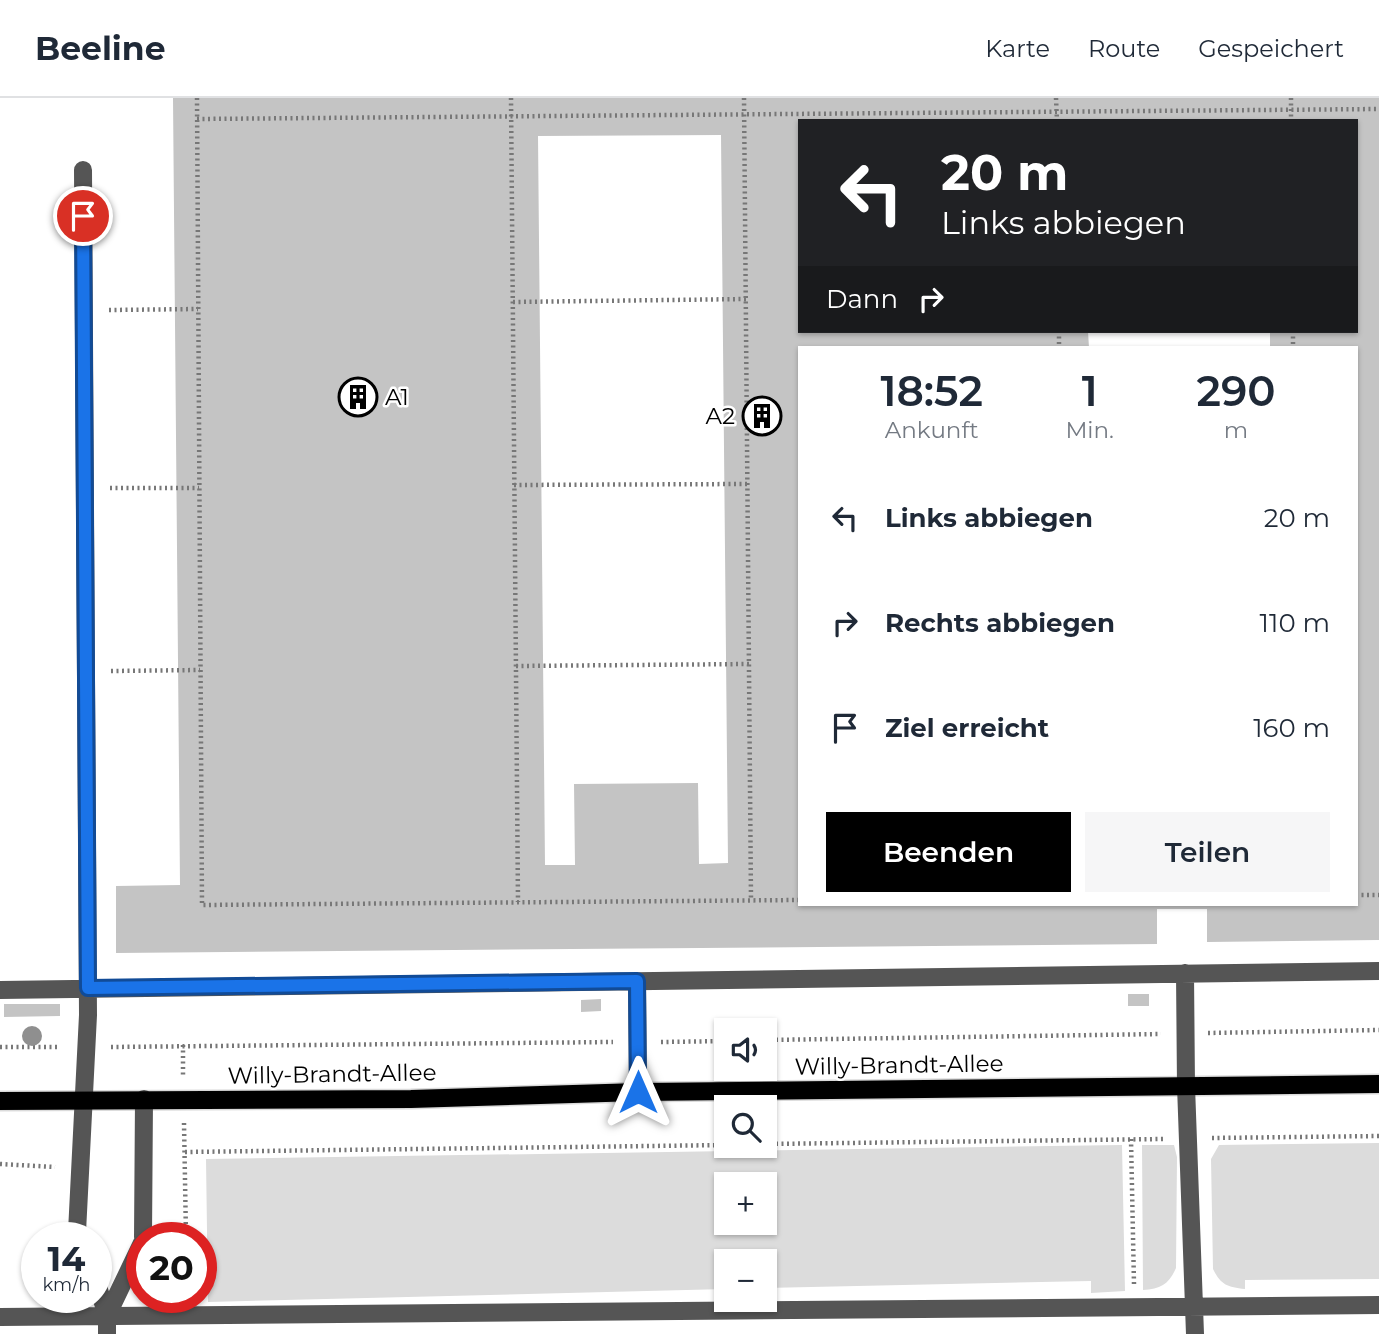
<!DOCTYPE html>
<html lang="de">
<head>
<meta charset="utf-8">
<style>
  body { margin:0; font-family:Montserrat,sans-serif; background:#f6f6f7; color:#1f2937; height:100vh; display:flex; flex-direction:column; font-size:26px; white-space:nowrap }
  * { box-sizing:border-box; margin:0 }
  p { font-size:23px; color:#747a83 }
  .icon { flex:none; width:38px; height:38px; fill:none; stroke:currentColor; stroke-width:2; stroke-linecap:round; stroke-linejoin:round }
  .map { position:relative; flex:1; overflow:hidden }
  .side { position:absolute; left:798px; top:248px; width:560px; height:560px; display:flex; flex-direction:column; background:#fff; border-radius:0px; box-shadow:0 2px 5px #0004 }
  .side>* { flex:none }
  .guide { position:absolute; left:798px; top:21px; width:560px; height:214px; border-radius:0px; box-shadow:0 2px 5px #0004; background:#202124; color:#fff; overflow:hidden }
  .controls { position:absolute; left:714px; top:920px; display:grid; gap:14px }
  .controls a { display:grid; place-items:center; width:63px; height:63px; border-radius:0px; background:#fff; box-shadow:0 2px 5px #0004; font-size:35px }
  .speed { position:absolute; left:21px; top:1124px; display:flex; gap:14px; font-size:35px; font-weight:700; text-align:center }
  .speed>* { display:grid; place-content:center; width:91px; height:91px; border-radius:50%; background:#fff; box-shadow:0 2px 5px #0004; line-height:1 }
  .speed small { font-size:18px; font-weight:400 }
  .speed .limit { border:10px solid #d22; background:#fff; color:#111 }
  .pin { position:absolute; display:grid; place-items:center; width:60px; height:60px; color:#fff; margin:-30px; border:4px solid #fff; border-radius:50%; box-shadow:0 2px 7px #0007 }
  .me { position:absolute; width:77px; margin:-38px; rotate:0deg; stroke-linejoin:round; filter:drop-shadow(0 0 5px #0008) }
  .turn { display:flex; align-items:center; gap:24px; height:147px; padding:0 28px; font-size:32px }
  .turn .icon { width:91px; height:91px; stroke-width:2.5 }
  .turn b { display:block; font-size:49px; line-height:60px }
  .then { display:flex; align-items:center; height:66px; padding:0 28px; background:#0003; gap:14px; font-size:26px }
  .eta { display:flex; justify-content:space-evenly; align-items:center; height:119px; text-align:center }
  .eta b { font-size:42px; font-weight:600; line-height:49px }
  .action { display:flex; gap:14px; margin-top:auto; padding:14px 28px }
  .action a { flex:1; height:80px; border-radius:0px; background:#000; color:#fff; font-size:28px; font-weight:600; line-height:80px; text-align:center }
  .action a+a { background:#f6f6f7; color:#1f2937 }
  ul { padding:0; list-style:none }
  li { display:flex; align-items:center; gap:21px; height:105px; padding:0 28px }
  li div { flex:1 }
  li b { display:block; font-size:26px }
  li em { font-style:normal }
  header { display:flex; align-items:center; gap:42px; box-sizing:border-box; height:98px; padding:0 35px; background:#fff; border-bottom:2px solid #e0e1e3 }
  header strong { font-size:33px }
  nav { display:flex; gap:38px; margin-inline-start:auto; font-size:24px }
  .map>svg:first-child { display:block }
</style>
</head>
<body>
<header>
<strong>Beeline</strong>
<nav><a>Karte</a><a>Route</a><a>Gespeichert</a></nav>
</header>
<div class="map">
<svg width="1379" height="1236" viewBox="0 0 1379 1236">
  <rect width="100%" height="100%" fill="#fff"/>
  <path fill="#dcdcdc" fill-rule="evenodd" d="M1379,1045V1181L1245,1182V1191C1227,1189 1221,1187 1213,1171L1211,1061L1219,1047Z
    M1122,1047L1125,1193L1091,1195V1183L765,1190V1164H726V1191L208,1204L206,1061ZM726,1087H765V1125H726Z
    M1142,1047H1174L1177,1059L1176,1170C1169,1186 1161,1191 1143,1192Z"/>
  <path fill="#c4c4c4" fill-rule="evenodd" d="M173,0H1379V842L1207,844V811H1157V846L116,855V788L180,787ZM800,23H1356V233H1270V250H1356V807H800V250H1089L1088,233H800ZM721,37L728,765L699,766L698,685L574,686L575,767H545L538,38Z
    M1128,896H1149V908H1128Z
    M601,901V913L581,914V902Z
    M4,906H60V918L4,919Z"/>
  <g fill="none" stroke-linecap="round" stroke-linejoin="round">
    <defs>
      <path id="major" d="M0,1003L411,1001L638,994L1379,986"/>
    </defs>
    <use href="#major" stroke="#dbdbdb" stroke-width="21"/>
    <path stroke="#777" stroke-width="4.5" stroke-dasharray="2 3.5" stroke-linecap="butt" d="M197,0L202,807L800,802
      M511,0L518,804
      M744,0L751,802
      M1056,0L1057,23
      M1291,0V23
      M197,21L1379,11
      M513,204L746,201
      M109,212L198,211
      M1059,233V250
      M1293,233V250
      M514,387L747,386
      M110,390H199
      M516,568L749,566
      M111,573L200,572
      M1356,797H1379
      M1208,935L1379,932
      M765,942L1161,936
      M661,944L726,943
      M183,947V978
      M0,949H60
      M111,949L613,944
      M184,1025L186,1139
      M1212,1040L1379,1038
      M1131,1041L1134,1186
      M765,1046L1165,1041
      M185,1054L726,1047
      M0,1066L55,1069"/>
    <path stroke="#555" stroke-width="18" d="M1185,875L1186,988L1195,1236
      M637,883L638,994
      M0,892L1379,873
      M80,1139L77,1134L88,917L83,72
      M143,1139L144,1001
      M96,1182L107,1218V1236
      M107,1218L142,1145
      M0,1219L1379,1207"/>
    <use href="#major" stroke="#000" stroke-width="18"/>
  </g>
  <circle fill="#8f8f8f" cx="32" cy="938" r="10"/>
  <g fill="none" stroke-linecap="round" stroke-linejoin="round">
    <defs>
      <path id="route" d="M83,118L88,890L637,883L638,994"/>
    </defs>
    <use href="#route" stroke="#114b97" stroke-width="18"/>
    <use href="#route" stroke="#1a73e8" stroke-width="12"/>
  </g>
  <defs>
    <symbol id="building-ring" viewBox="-11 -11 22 22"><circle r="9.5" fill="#fff" stroke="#000" stroke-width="1.5"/><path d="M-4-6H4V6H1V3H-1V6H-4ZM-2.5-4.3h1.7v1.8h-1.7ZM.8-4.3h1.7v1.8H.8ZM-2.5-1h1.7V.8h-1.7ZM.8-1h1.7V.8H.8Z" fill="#000"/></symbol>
  </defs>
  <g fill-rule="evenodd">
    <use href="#building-ring" x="336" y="277" width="44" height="44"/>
    <use href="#building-ring" x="740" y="296" width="44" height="44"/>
  </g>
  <g text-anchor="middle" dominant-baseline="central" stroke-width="5" stroke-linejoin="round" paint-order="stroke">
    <g font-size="23" fill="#000" stroke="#fff" text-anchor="start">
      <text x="385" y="299">A1</text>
      <text x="735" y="318" text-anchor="end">A2</text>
    </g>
    <g font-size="23" fill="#000" stroke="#fff">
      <text transform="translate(899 967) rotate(-1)">Willy-Brandt-Allee</text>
      <text transform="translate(332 976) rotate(-1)">Willy-Brandt-Allee</text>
    </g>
  </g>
</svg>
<div class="controls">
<a><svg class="icon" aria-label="sound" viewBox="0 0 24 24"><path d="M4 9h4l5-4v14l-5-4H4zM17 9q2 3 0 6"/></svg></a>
<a><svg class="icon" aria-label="search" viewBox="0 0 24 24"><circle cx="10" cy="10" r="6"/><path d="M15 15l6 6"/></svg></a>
<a>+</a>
<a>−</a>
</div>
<div class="speed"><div>14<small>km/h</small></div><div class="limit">20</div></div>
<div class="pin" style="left:83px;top:118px;background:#d93025"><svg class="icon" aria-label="arrive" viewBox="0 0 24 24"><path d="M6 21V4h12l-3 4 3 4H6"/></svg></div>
<svg class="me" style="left:638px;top:994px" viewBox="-20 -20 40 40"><path d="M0-17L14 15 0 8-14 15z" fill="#1a73e8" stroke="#fff" stroke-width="4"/></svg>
<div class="guide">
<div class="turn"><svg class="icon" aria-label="left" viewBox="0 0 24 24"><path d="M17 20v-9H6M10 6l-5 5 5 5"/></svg><div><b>20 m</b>Links abbiegen</div></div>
<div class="then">Dann<svg class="icon" aria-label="right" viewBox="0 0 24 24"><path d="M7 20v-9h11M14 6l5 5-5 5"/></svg></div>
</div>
<section class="side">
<div class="eta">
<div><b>18:52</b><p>Ankunft</p></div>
<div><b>1</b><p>Min.</p></div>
<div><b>290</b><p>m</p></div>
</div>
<ul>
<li><svg class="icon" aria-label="left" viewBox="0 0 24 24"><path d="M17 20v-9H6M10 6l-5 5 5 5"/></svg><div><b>Links abbiegen</b></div><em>20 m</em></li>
<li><svg class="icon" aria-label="right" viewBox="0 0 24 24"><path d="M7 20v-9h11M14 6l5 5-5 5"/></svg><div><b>Rechts abbiegen</b></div><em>110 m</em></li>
<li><svg class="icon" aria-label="arrive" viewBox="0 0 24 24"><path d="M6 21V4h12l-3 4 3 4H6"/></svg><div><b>Ziel erreicht</b></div><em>160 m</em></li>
</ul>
<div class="action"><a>Beenden</a><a>Teilen</a></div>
</section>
</div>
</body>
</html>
